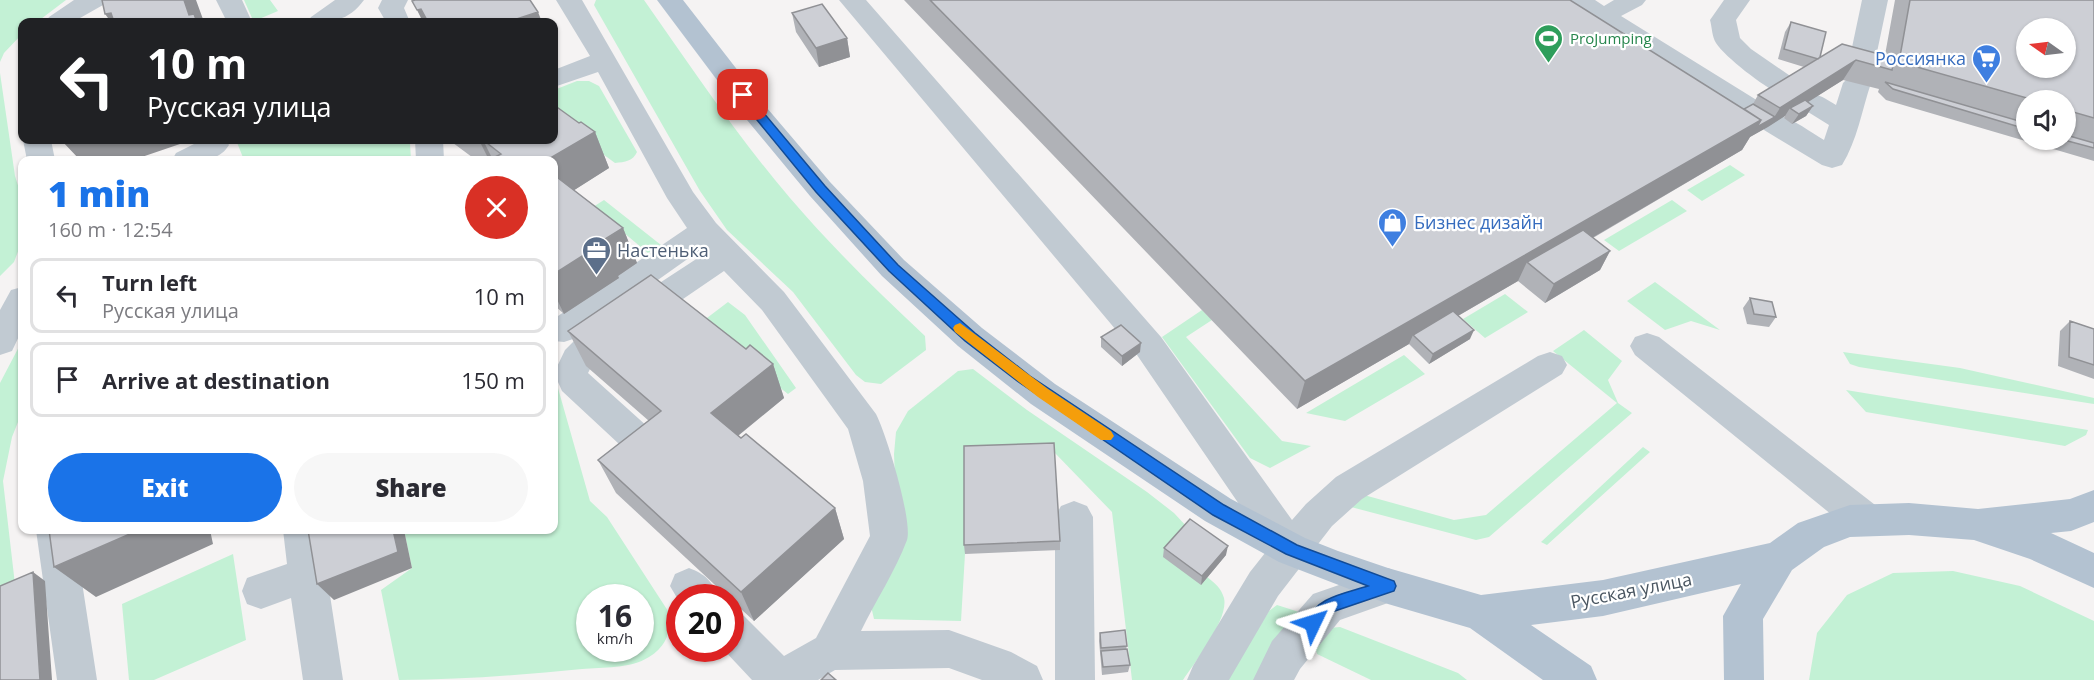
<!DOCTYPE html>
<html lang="en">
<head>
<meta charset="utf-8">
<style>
  body { margin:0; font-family:"Open Sans",sans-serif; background:#f7f7f7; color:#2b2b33; height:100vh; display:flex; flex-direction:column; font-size:22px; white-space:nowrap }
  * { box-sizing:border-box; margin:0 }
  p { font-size:20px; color:#7c7c81 }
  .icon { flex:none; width:33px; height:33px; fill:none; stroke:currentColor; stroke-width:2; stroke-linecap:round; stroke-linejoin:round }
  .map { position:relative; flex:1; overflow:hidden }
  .panel { position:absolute; left:18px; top:156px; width:540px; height:378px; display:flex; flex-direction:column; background:#fff; border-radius:12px; box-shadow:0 2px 4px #0004 }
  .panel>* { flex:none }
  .top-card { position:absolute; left:18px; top:18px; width:540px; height:126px; border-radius:12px; box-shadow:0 2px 4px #0004; background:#202124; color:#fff; overflow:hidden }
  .needle { width:39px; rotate:284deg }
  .buttons { position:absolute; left:2016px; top:18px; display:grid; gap:12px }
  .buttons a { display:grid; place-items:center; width:60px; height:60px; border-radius:50%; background:#fff; box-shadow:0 2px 4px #0004; font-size:30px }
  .speed { position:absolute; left:576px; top:584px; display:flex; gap:12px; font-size:30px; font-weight:700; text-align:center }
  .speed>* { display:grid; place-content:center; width:78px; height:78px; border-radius:50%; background:#fff; box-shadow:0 2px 4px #0004; line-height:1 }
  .speed small { font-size:15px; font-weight:400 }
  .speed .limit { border:9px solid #d22; background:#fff; color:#111 }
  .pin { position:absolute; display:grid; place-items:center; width:51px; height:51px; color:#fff; margin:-26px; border-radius:12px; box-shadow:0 3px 9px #0006 }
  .me { position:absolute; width:66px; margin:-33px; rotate:49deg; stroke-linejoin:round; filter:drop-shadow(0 0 4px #0008) }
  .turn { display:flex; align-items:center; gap:21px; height:126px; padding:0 30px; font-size:27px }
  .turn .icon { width:78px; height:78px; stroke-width:2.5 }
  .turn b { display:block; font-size:42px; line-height:51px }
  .round { display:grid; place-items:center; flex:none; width:63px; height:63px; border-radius:32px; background:#f7f7f7 }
  .summary { display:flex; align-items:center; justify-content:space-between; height:102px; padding:0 30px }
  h1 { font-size:36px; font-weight:800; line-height:45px; color:#1a73e8 }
  .action { display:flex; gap:12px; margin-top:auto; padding:12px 30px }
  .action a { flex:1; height:69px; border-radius:36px; background:#1a73e8; color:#fff; font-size:24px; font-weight:800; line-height:69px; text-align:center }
  .action a+a { background:#f7f7f7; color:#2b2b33 }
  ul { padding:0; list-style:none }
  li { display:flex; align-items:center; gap:18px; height:75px; margin:0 12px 9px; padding:0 18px; border:3px solid #e1e1e2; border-radius:12px }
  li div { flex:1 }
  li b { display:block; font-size:22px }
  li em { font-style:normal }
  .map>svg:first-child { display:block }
</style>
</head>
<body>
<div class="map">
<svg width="2094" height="680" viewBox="0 0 2094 680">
  <rect width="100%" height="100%" fill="#f5f3f3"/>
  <path fill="#c3f1d5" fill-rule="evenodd" d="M0,0H66L37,22H22V34L4,53L0,62Z
    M244,0H270L278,11L259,19L252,18Z
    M596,0H644C691,67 737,136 790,198C832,247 878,292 925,336L926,350L881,384L865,382L856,375L793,292L727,230L700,191L594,5Z
    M0,73L15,176L22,198V241L14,262L0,276Z
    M577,81H589L599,86L637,152C633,161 625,162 615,163L554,118V90Z
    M236,140H413L410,143L411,160H283L281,158L274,160H244Z
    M1730,165L1745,175L1702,201L1687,190Z
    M604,200L661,245L648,253L593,207Z
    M1672,200L1687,211L1619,251L1604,240Z
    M1655,282L1720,330L1691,321L1665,330L1627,301Z
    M1505,294L1528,312L1485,338L1463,319Z
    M728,302L745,315L796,388L788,394L699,324Z
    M1202,310L1212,320L1186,337L1282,441L1311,446L1270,468L1250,458L1162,337Z
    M1584,330L1622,361L1608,380L1618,403L1632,413L1489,537L1476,540L1351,507L1364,495L1454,520L1486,515L1617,403L1553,351Z
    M22,341V412L12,437L3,481L16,593L0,599V383Z
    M1843,352L1960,368L2094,398V404L1859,367L1850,364Z
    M1404,355L1425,374L1345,421L1306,413Z
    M973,369L1027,410L1147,492L1174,513L1188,528L1200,584L1207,577C1215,583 1221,588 1224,598C1229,619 1195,662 1183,680H1132L1112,512L1054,452L965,554L961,621L874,619L871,606L895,478L894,454L896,432L908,411L958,371Z
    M554,374L590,501L607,517L668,611C672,630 667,646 649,657C630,669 603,667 582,669C521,675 460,680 399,680L381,590L412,568L404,530H554ZM590,597H640V648H590Z
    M1846,390L2088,430L2086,435L2065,446L1866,412Z
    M1643,447L1650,452L1547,545L1541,542Z
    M233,554L246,640L154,680H129L122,604Z
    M1953,571L2020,586L2094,621V680H1809L1817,633L1847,595L1893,573Z
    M1277,605L1299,612L1255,680H1226L1269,611Z
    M1340,627L1458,673L1467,680H1371L1317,654L1315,646L1329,628Z"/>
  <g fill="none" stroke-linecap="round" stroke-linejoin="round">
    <path fill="#c1cad2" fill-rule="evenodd" d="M74,0H107L103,5L73,22H46L49,17Z
      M216,0H242L252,22H227Z
      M335,0H364C348,22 331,22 308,22L311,17Z
      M382,0H408L404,8L410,22H386L378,8Z
      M556,0H582L693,192L716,223L784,292L876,414C886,433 913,521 907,540C896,570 875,602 861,631L949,630L1011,652L1037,666L1043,680H982L949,668L835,670L818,680H752L722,648H730V611L744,616L784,656L816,638L870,536L863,481L848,429L762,310L724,271L604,353L591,367L588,373L659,437L664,447L659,457L646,462L633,457L562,391L554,373L565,350L580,335L707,252L703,248L576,338L564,342L554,341V317L558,316L687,228L667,198L598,72L554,87V70L590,56Z
      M839,0H866L1161,337L1292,520L1306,504L1336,477L1538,356L1550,352L1562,356L1567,365L1562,374L1362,499L1332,526L1278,596L1229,680H1187L1193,666L1250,572L1269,548L1137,355Z
      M1564,0H1595L1604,6L1614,0H1646L1642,5L1621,16L1763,104L1767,110L1763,116L1753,119L1743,116L1568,5Z
      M1724,0H1750L1736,20L1740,38L1751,49L1799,82L1803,88L1799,94C1792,96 1787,97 1780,94C1764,87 1725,57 1716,43C1712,37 1712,27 1710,20Z
      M1862,0H1888L1873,71L1867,78L1871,83C1862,110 1857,141 1842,165L1832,168L1822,165L1764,130L1760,123L1764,116C1785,111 1806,130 1824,140L1829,125L1800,107L1796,101L1800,95C1815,91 1823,97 1836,105L1843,83L1850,76L1847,71Z
      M23,140H51L55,160H27Z
      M202,140H226L229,145C217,165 192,160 172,160L176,153Z
      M415,140H443L444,160H416Z
      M22,287V330L12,351L0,355V310L11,290Z
      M1647,333L1659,337L1879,508L1885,520L1879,532L1866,536L1853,532L1635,355L1630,346L1635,337Z
      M1074,501L1087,506L1093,517L1095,680H1055V517L1061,506Z
      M36,530H74L97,680H57Z
      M283,530H320L343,680H303L291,598L261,609L247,604L242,591L247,578L287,564Z
      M689,568C705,574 712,581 719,597H680V603L670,586L675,574Z
      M1388,568L1402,574L1407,586L1402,598L1340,620L1300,669L1294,680H1253L1272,641L1313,594Z"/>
    <path fill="#b3c2d1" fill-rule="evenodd" d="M657,0H683L767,108L830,182L904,260L982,328L1055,384L1231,499L1305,538L1338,551L1388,568L1481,595L1603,580L1770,543L1798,523L1850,505L1909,503L1978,509L2070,499L2094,490V522L2071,531L2051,533L2094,553V588L2030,559L1974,540L1909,535L1850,537L1824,547L1792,570L1763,619L1764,680H1724L1723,616L1741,584L1603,616L1531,625L1591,666L1597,680H1543L1470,628L1388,604L1279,562L1205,521L1031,404L958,346L882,276L810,196L747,120Z"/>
  </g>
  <path fill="#b0b2b7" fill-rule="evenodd" d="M904,0H1570L1744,109L1753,104L1758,95L1804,67L1778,59L1785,32L1791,22L1820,57L1885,55L1895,0H2094V161L1886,100L1878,92L1879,89L1843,80L1807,102L1813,106L1806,116L1792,124L1784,118L1785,116L1750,137L1742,150L1593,238L1610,251L1600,270L1545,303L1518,281L1458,316L1470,339L1429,364L1409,344L1297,409ZM2026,100H2066V140H2026Z
    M792,13L847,38L850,57L819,67L796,32Z
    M579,123L595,132L609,168L574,190L623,228L637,263L618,276L619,278L564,314L554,305V160H476L449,140H554Z
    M1750,298L1776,317L1769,327L1747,324L1743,308Z
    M2070,321L2094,329V379L2058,366L2060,331Z
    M568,331L746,349L773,364L784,398L738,436L835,508L844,539L754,621L730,599V597H728L616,493L598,460L649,421L586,366Z
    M1101,337L1140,352L1122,366L1101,347Z
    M1060,541V550L965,554L964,545Z
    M1164,548L1226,555L1201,585L1163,557Z
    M1100,633L1127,646L1126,649L1130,665L1128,672L1102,675L1099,641Z"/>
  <path fill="#909195" d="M184,0H196L204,22H194L189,15Z
    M421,9L428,22H423L417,10Z
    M538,12L542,22H507Z
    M111,13L118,22H111L105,14Z
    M847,38L850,57L819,67L816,48Z
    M1856,60L1843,80L1794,111L1790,108L1785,116L1768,127L1780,108Z
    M1813,106L1806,116L1792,124L1799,114Z
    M1775,117L1768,127L1750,137L1742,150L1537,270L1527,262L1518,281L1418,339L1413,335L1409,344L1297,409L1305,381L1761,120Z
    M595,132L609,168L554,203V160H547Z
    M61,140H179L180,144L133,160H80Z
    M483,140L493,160H489L480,142Z
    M623,228L637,263L618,276L619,278L564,314L554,293V274Z
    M1610,251L1600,270L1545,303L1554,284Z
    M1474,330L1470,339L1429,364L1433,354Z
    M1141,343L1140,352L1122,366V356Z
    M773,364L784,398L724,447L711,413Z
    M835,508L844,539L754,621L741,592Z
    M139,530H210L213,544L96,597L54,567Z
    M393,530H404L412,568L334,600L317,584Z
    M1228,546L1226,555L1201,585L1202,576Z
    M33,572L45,581L52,680H40Z"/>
  <path fill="#cdcfd5" stroke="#909195" stroke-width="1.5" fill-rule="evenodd" d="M102,0H184L189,15L194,14L197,22H114L111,13L105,14Z
    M415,0H530L538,12L507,22H428L421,9L417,10L412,1Z
    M930,0H1570L1761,120L1305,381Z
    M1910,0H2094V118L2066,110V100H2034L1899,62ZM2026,28H2066V68H2026Z
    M822,4L847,38L816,48L792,13Z
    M1791,22L1826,32L1820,57L1818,59L1784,49Z
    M1842,44L1894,58L1892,70L1856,60L1780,108L1758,95Z
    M1885,82L2026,123V129L1893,89Z
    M1805,100L1813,106L1799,114L1790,108Z
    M1753,104L1775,117L1757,127L1761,120L1744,109Z
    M554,105L579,123L581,122L595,132L547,160H489L501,154L483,140L480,142L476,140H554Z
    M2066,135L2094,143V148L2064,140H2066Z
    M558,178L623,228L602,241L604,242L554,274V179L555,180Z
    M1583,230L1610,251L1554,284L1527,262Z
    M651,275L746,349L750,345L773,364L711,413L741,438L746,434L835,508L741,592L598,460L661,411L568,331Z
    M1750,298L1772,302L1776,317L1754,314Z
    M1453,311L1474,330L1433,354L1413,335Z
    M2070,321L2094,329V365L2069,357Z
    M1121,325L1141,343L1122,356L1101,337Z
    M1054,443L1060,541L964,545V446Z
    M1190,519L1228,546L1202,576L1164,548Z
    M49,530H139L54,567Z
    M308,530H393L398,552L317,584Z
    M33,572L40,680H0V586Z
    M1125,630L1127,646L1101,648L1100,633Z
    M1127,649L1130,665L1103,667L1101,651Z
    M828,673L836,680H821Z"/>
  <path fill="#1a73e8" stroke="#114b97" stroke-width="1.5" d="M743,92L747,93L825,186L898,265L975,333L1030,376L1224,505L1297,545L1394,581L1396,586L1394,591L1332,612L1319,628L1313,630L1307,628L1305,623C1316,597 1343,594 1368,586L1286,554L1213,515L1020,383L965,341L889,271L816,192L739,98V93Z"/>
  <path fill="#f59e0b" d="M960,323L1048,389L1111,431L1114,436L1111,440H1101L1038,397L955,332L953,328L955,325Z"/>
  <defs>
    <symbol id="stadium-pin" viewBox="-11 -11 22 30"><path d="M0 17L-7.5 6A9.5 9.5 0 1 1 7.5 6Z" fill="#2e9e5b" stroke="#fff"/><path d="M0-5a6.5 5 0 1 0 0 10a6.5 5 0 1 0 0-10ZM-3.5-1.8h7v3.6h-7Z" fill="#fff"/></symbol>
    <symbol id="supermarket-pin" viewBox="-11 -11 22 30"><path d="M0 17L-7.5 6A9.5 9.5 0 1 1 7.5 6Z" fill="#3f7fe0" stroke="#fff"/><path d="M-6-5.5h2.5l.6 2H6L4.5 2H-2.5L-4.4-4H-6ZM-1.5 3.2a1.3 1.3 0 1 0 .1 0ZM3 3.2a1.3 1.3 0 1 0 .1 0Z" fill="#fff"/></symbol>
    <symbol id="shop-pin" viewBox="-11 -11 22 30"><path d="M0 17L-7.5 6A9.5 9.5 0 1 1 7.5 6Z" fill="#3f7fe0" stroke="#fff"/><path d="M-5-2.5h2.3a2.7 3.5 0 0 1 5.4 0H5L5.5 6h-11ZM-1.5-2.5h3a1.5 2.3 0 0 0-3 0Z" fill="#fff"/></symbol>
    <symbol id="office-pin" viewBox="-11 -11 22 30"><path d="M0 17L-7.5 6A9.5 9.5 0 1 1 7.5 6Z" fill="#5c6f8a" stroke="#fff"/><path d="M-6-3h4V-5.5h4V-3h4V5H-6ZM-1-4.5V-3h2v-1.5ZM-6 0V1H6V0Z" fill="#fff"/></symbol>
  </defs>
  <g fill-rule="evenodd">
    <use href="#stadium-pin" x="1532" y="22" width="33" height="45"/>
    <use href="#supermarket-pin" x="1970" y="42" width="33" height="45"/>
    <use href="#shop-pin" x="1376" y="206" width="33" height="45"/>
    <use href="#office-pin" x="580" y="234" width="33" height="45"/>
  </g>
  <g text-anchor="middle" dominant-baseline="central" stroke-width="4.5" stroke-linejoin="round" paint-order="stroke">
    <g font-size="15" fill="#27864d" stroke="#fff" text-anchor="start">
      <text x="1570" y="38">ProJumping</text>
    </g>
    <g font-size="18" fill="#366cbe" stroke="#fff" text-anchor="end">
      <text x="1966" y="58">Россиянка</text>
      <text x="1414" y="222" text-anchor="start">Бизнес дизайн</text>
    </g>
    <g font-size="18" fill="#4e5e75" stroke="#fff" text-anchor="start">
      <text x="617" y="250">Настенька</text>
    </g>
    <g font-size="18" fill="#4a5661" stroke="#fff">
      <text transform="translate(1631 590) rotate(-11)">Русская улица</text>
    </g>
  </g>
</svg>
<div class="buttons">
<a><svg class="needle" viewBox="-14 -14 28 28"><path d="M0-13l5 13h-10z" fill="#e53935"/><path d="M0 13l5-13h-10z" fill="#7c7c81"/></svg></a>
<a><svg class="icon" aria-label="sound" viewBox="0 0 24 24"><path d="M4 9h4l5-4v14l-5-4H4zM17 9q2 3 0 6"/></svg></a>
</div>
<div class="speed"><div>16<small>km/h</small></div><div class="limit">20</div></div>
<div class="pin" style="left:743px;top:95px;background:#d93025"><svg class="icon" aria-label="arrive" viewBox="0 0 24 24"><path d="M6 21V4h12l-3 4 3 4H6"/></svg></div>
<svg class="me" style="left:1313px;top:623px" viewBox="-20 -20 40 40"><path d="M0-17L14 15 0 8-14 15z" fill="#1a73e8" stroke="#fff" stroke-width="4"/></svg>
<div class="top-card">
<div class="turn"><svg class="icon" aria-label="left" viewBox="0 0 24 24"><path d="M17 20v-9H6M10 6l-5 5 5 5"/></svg><div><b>10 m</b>Русская улица</div></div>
</div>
<section class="panel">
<div class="summary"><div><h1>1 min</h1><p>160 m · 12:54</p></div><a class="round" style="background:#d93025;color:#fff"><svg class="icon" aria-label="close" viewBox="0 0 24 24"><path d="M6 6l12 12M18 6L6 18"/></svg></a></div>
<ul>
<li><svg class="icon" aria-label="left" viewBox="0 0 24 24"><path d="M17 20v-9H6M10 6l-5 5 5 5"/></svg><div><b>Turn left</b><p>Русская улица</p></div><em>10 m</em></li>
<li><svg class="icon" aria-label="arrive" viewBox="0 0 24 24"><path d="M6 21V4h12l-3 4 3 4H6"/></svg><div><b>Arrive at destination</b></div><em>150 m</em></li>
</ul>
<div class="action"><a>Exit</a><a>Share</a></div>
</section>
</div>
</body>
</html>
